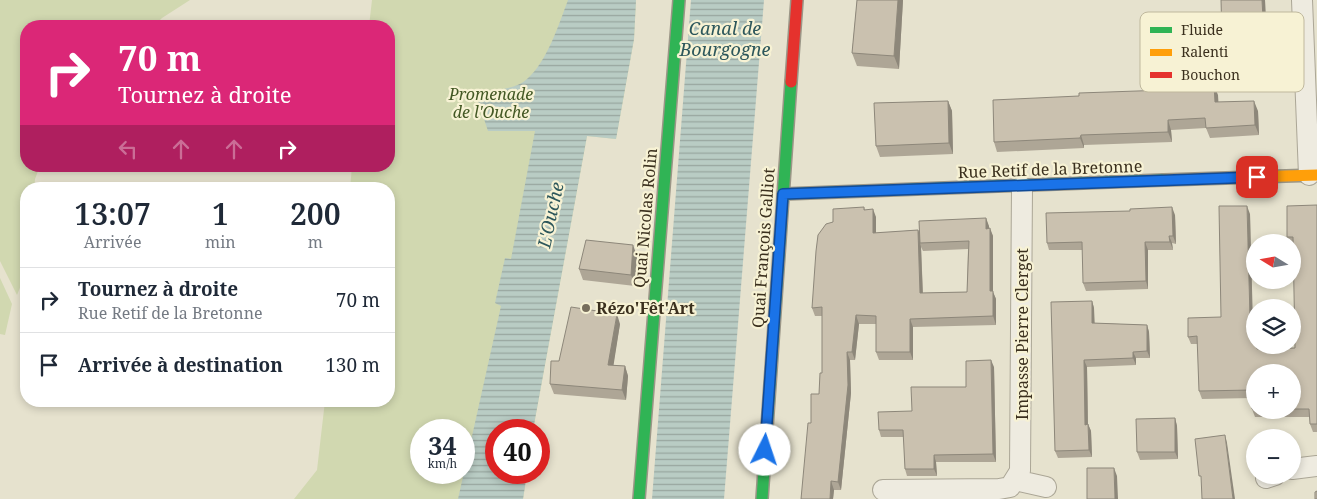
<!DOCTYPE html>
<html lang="fr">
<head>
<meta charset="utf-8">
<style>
  body { margin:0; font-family:"Noto Serif",serif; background:#f6f6f7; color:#1f2937; height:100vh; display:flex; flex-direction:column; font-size:19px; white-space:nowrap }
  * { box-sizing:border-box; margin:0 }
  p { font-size:16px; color:#747a83 }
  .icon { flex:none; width:28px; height:28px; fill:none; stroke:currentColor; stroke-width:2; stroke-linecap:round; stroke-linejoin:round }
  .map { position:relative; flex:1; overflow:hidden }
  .sheet { position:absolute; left:20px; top:182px; width:375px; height:225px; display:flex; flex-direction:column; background:#fff; border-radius:20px; box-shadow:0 2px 8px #0003 }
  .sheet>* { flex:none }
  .guide { position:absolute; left:20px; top:20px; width:375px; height:152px; border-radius:20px; box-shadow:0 2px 8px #0003; background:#db2777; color:#fff; overflow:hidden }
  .needle { width:32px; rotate:281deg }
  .buttons { position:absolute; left:1246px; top:234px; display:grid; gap:10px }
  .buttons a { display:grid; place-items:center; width:55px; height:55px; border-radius:50%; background:#fff; box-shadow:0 2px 8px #0003; font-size:25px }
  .speed { position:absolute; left:410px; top:419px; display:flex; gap:10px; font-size:25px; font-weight:700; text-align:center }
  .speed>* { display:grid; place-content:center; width:65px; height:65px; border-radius:50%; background:#fff; box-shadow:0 2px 8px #0003; line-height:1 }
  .speed small { font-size:12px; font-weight:400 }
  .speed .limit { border:8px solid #d22; background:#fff; color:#111 }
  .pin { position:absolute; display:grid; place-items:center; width:42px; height:42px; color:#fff; margin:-21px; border-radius:10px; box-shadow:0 2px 8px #0006 }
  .me { position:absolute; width:55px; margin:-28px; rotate:4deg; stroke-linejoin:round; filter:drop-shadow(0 0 4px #0008) }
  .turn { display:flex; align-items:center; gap:18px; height:105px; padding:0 15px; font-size:22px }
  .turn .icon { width:65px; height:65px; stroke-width:2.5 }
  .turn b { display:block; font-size:35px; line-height:42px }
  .lanes { display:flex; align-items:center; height:48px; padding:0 15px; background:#0003; justify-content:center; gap:25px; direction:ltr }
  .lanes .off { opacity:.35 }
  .eta { display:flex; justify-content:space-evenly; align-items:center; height:85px; text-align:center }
  .eta b { font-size:30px; font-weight:600; line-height:35px }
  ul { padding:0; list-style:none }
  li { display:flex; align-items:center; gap:15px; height:65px; padding:0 15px; border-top:1px solid #e0e1e3 }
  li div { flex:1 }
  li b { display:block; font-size:19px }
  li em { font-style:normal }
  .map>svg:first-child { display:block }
</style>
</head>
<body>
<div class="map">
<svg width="1317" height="499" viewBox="0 0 1317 499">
  <defs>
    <pattern id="water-rules" width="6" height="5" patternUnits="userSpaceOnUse" patternTransform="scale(1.25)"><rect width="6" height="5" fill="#b9ccc4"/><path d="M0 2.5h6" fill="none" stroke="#98a69f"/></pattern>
  </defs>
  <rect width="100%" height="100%" fill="#e6e2ce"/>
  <path fill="#d1d8b0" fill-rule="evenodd" d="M0,0H190L162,18L154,26H26V166H40L35,179L34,189H26V273L17,295L0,261Z
    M372,0H636L634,39L616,139L587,136L533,430H496V472L527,473L523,499H294L317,470L325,401H389V189H350L352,166H389V26H369ZM421,430H464V472H421Z
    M0,278L12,304L5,335L0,334Z"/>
  <path fill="url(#water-rules)" d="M568,0H636L634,39L616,139L587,136L533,430H496V472L527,473L523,499H458L501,306L495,303L505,258L511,259L535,131H488L475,92C490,91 516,90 527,79C547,62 559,24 568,0Z
    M691,0H764L724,499H652Z"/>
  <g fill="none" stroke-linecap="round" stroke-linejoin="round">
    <defs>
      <path id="street" d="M1302,0L1309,175
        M1292,469L1317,466
        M1266,478L1275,475
        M1015,480L1046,487
        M883,490L999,489L1010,487L1020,471L1022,187"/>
      <path id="fast" d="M783,194L1164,180
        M639,499L679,0
        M762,499L791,82"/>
      <path id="slow" d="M1164,180L1317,175"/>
      <path id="jam" d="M791,82L797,0"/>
    </defs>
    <use href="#street" stroke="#aba696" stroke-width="22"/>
    <use href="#fast" stroke="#9b9687" stroke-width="14"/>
    <use href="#slow" stroke="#9b9687" stroke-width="14"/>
    <use href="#jam" stroke="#9b9687" stroke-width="14"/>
    <use href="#street" stroke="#eeebe0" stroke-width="20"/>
    <use href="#fast" stroke="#30b455" stroke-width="11"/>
    <use href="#slow" stroke="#ff9f0a" stroke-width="11"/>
    <use href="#jam" stroke="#e5322d" stroke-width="11"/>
  </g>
  <path fill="#aea696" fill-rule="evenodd" d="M857,0H903L899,69L857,66L852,53Z
    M1221,0H1265L1266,36L1274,44V70L1213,73L1210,65L1222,38Z
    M1218,95V102L1258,111L1259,135L1210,138L1206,128L1171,130L1172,142L1084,145V148L997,152L994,142Z
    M948,101L952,111L953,154L880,157L876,146Z
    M1317,205V432H1313L1310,424V417H1255L1252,409V398L1202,399L1199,391L1198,344H1191L1188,337L1221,317L1250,214L1252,317L1255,345H1260V349L1295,348L1294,245H1292V242H1289L1287,237ZM1292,372V410H1255V409Z
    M864,207L865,210L876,217V233L918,230L920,234L986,218L989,228L993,236V292L996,299V325L913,327V360H879L876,352V324H859L855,360H850L851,393L841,490H834L833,499H801L811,423L819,394L822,373V316H815L812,308L833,222ZM921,247L923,251L968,249L967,292L923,293Z
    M1175,215L1176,244L1172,243L1173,250H1148V289L1086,291L1083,283V250H1049L1047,243Z
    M637,256L635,286L583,280L579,269Z
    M1092,301L1094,308V323L1147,325L1149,332L1150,358H1136V365L1087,367L1088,424L1091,431L1092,457L1058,458L1055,451Z
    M620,324L613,365L625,366L628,376L626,400L554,394L550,384L559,361Z
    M994,367L996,462H936L937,476H907L905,469L904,437H881L879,430L912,411L966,387Z
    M1175,418L1177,426L1178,459L1140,460L1137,452Z"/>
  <path fill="#8d877a" d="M898,0H903L899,69L894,56Z
    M1262,0H1265L1267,44L1264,36Z
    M1271,36L1274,44V70L1272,63Z
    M1214,85L1218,95L1219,112L1215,102Z
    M948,101L952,111L953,154L949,143Z
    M1254,101L1258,111L1259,135L1255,125Z
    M1168,120L1171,130L1172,142L1168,132Z
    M1081,135L1084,145V148L1080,138Z
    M1247,206L1250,214L1253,325L1250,317Z
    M1172,207L1175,215L1176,244L1173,236Z
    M873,209L876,217V241L873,233Z
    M986,218L989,226V237L986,229Z
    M990,228L993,236V292L996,299V325L993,316L990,291Z
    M918,230L921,238L920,243L921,247L923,301L920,293Z
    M1169,236L1172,243L1173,250L1170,242Z
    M1145,242L1148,250V289L1146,281Z
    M633,245L637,256L635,286L631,275Z
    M1092,301L1094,308L1095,330L1092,323Z
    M617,314L620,324L612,375L608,365Z
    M856,315L859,324L855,360L852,352Z
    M910,319L913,327V360L910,352Z
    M1147,325L1149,332L1150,358L1147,351Z
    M1257,345H1260V357L1257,349Z
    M847,352L850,360L851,393L841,490L838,482Z
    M1133,352L1136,358V365L1133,358Z
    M991,360L994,367L996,462L993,454Z
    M1084,360L1087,367L1088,432L1085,425Z
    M625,366L628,376L626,400L622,390Z
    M1175,418L1177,426L1178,459L1175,452Z
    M1088,424L1091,431L1092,457L1089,450Z
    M1225,435L1227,443L1235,499H1233Z
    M934,455L936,462L937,476L934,469Z
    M1114,468L1117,476L1118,499H1115Z
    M831,481L834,490L833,499H830Z"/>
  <path fill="#cac1af" stroke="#8d877a" d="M857,0H898L894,56L852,53Z
    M1221,0H1262L1264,36H1271L1272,63L1210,65L1209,38H1222Z
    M1195,85H1214L1215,102L1254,101L1255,125L1206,128L1205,118L1168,120V132L1081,135L1080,138L994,142L993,100L1079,96V93L1195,89Z
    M948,101L949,143L876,146L874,103Z
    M1317,205V424H1310L1309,409H1292V372H1255V409H1252V390L1199,391L1197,336L1188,337V318L1221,317L1219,206H1247L1250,317H1255V345H1257V349L1295,348L1293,237H1287V206Z
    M864,207V210L873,209V233L918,230L920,293L967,292L969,241L920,243L919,221L986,218V229L990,228V291H993V316L910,319V352H876V316L856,315L852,352H847L848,385L838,482L831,481L830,499H801L808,423H811V394H819L820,373H822V307L812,308L816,251L818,235L826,224L833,222V209Z
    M1172,207L1173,236H1169L1170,242H1145L1146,281L1083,283L1082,242L1047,243L1046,213L1130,211V209Z
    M586,240L633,245L631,275L579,269Z
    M1092,301V323L1147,325V351L1133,352V358L1084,360L1085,425L1088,424L1089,450L1055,451L1051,302Z
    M571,307L617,314L608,365L625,366L622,390L550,384L551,361H559Z
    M991,360L993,454L934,455V469H905L903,430H879L878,412L912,411L911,387H966V361Z
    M1175,418V452H1137L1136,419Z
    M1225,435L1233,499H1202L1201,476H1199L1195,439Z
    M1087,468H1114L1115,499H1087Z
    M1317,491V499H1315V492Z"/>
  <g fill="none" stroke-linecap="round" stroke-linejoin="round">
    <defs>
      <path id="route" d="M765,450L783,194L1257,177"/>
    </defs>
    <use href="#route" stroke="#114b97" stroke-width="12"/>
    <use href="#route" stroke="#1a73e8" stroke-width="9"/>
  </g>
  <circle fill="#776e5c" stroke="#f7f2d4" stroke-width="2" cx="586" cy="308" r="5"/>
  <g text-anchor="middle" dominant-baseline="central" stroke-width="4.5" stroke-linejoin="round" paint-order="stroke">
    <g font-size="16" font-style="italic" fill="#435824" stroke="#f7f2d4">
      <text x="491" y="94">Promenade<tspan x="491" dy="18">de l'Ouche</tspan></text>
    </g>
    <g font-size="16" fill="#3b301e" stroke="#f7f2d4">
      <text transform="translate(1050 169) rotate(-2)">Rue Retif de la Bretonne</text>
      <text transform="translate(645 218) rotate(-85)">Quai Nicolas Rolin</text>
      <text transform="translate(763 248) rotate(-86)">Quai François Galliot</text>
      <text transform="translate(1022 334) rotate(-90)">Impasse Pierre Clerget</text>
    </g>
    <g font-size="16" font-weight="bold" fill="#3b301e" stroke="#f7f2d4" text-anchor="start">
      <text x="596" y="308">Rézo'Fêt'Art</text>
    </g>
    <g font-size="18" font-style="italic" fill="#2d575b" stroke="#f7f2d4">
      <text x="725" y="28">Canal de<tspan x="725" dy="21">Bourgogne</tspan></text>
      <text transform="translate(550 215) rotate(-78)">L'Ouche</text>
    </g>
  </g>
  <rect x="1140" y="12" width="164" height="80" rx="8" fill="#f7f2d4" stroke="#bfb89d" stroke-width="1"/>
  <rect x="1150" y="27" width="22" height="6" fill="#30b455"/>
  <rect x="1150" y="49" width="22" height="7" fill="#ff9f0a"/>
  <rect x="1150" y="72" width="22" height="6" fill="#e5322d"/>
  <g font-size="14" fill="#3b301e">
    <text x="1181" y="35">Fluide</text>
    <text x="1181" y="57">Ralenti</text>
    <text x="1181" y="80">Bouchon</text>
  </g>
</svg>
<div class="buttons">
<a><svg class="needle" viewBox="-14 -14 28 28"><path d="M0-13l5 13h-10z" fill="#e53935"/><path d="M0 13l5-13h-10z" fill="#747a83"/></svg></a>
<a><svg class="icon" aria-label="layers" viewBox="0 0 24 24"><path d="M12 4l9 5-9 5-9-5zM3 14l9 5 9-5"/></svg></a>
<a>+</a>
<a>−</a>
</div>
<div class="speed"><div>34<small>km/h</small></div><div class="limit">40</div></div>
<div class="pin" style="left:1257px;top:177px;background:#d93025"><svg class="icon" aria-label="arrive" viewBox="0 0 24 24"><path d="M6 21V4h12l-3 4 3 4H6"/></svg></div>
<svg class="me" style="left:765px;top:450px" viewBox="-20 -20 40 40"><circle r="19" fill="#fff"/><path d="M0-13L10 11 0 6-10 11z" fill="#1a73e8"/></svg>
<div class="guide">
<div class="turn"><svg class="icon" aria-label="right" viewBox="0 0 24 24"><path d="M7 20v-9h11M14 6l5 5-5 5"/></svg><div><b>70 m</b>Tournez à droite</div></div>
<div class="lanes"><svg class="icon off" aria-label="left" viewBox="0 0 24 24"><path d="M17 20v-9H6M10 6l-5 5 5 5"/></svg><svg class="icon off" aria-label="ahead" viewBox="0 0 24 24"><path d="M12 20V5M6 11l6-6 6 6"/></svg><svg class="icon off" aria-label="ahead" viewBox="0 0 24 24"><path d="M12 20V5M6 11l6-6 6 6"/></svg><svg class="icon" aria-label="right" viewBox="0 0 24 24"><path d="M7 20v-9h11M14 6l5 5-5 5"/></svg></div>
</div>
<section class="sheet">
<div class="eta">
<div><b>13:07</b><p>Arrivée</p></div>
<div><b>1</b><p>min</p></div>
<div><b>200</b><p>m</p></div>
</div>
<ul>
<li><svg class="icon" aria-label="right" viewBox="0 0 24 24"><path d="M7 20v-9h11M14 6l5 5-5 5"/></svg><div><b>Tournez à droite</b><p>Rue Retif de la Bretonne</p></div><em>70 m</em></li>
<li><svg class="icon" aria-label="arrive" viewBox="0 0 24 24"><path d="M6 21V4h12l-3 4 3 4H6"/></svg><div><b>Arrivée à destination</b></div><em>130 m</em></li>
</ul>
</section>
</div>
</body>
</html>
